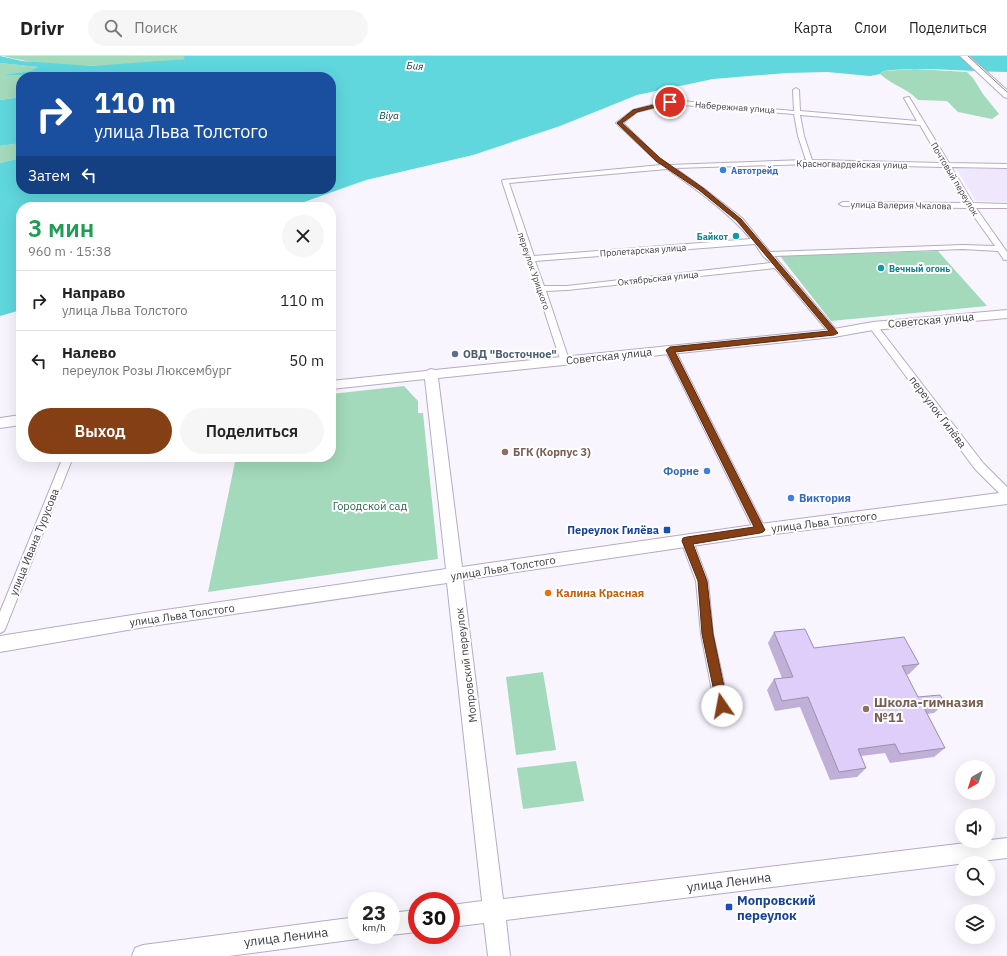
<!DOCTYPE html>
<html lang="ru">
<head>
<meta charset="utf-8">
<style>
  body { margin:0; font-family:"IBM Plex Sans",sans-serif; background:#f6f6f6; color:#222; height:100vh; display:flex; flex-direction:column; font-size:15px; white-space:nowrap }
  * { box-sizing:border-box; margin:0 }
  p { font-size:13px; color:#767676 }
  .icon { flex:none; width:22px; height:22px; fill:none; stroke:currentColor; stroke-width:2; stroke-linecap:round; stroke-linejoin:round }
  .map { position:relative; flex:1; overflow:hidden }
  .panel { position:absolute; left:16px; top:146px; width:320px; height:260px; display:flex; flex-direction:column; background:#fff; border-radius:16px; box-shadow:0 4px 16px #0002 }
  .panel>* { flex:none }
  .top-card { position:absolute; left:16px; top:16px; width:320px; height:122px; border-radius:16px; box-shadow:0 4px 16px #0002; background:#1a4fa0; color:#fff; overflow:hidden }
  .needle { width:26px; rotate:219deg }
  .buttons { position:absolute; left:955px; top:704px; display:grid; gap:8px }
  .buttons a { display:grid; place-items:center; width:40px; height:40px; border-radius:50%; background:#fff; box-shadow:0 4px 16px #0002; font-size:20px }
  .speed { position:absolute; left:348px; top:836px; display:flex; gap:8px; font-size:20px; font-weight:700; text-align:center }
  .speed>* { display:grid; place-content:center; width:52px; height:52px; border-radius:50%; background:#fff; box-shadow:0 4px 16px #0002; line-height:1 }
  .speed small { font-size:10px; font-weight:400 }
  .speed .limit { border:6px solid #d22; background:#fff; color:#111 }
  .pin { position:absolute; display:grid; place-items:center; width:34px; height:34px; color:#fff; margin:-17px; border:2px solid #fff; border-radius:50%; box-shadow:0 1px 4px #0007 }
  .me { position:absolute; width:44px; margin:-22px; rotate:348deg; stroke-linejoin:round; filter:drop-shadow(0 0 3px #0008) }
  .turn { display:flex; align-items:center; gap:14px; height:84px; padding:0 12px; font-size:18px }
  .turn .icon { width:52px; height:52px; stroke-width:2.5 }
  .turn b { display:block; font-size:28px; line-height:34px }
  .then { display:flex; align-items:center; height:38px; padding:0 12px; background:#0003; gap:8px; font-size:15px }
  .round { display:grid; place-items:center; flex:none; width:42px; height:42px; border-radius:21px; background:#f6f6f6 }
  .overview { display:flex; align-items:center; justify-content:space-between; height:68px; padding:0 12px }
  h1 { font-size:24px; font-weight:600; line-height:30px; color:#1e9e55 }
  .action { display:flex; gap:8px; margin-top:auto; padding:8px 12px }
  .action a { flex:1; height:46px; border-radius:24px; background:#843f15; color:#fff; font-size:16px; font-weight:600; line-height:46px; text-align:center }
  .action a+a { background:#f6f6f6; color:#222 }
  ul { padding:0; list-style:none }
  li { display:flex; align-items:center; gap:12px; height:60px; padding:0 12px; border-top:1px solid #e0e0e0 }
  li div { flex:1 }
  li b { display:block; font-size:15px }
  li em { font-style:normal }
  header { display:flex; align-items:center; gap:24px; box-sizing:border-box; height:56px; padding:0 20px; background:#fff; border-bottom:1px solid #e0e0e0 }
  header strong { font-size:19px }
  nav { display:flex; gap:22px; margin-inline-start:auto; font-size:14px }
  .search { width:280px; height:36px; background:#f6f6f6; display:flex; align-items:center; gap:10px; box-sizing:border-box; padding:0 14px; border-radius:22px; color:#767676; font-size:15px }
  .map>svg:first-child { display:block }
</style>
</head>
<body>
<header>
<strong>Drivr</strong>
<div class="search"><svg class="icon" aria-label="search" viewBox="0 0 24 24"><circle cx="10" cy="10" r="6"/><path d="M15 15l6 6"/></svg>Поиск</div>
<nav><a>Карта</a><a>Слои</a><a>Поделиться</a></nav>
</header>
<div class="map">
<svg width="1007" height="900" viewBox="0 0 1007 900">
  <rect width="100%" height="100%" fill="#f9f5ff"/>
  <path fill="#efe7fb" d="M956,112L1007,113V146L976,145Z"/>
  <path fill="#a3dabb" d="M3,0H183L186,3C125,9 62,16 3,0Z
    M0,7L39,11L30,15L7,19L57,21H21V41L0,44Z
    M915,13L967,16L973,22L983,38L999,58L992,63L958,56L947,45L918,44C908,33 892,29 880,18L883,15Z
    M21,87V102L0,107V90Z
    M938,195L987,250L831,265L780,200Z
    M404,330L418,345V357H423L438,503L208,536L236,401H331V338Z
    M543,616L556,694L516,699L506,621Z
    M576,705L584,745L523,753L517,712Z"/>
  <path fill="#5fd7dd" d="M0,0L22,5L92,10L185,3L183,0H1007V16C966,16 924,10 883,15L880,18L870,20L827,16L787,17L713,23L637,39L560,70L473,99L366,124L290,151H21V254L0,260V107L21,102V133H331V21H57L4,19L30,15L38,11L0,7Z
    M21,41V87L0,90V44Z"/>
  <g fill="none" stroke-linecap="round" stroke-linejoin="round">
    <defs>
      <path id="street" d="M796,32L799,34L800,55L917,65L904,42L909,41L949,107L1007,108V112L951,111L973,147L1007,148V152H976L1007,196V204H1004L998,195L963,193L774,200L837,275L838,277L834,280L831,279L775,212L567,234L546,235L569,304L564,307L561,306L502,125L503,124L661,109L616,67L633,54L670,44L794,55L793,34ZM670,48L794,58L798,80L806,104L669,109L660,103L623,67L637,56ZM800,59L920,69L942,107L812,104L804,80ZM810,108L944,111L965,147L843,146L839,148L843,150L968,152L995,190L963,189L770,196L742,162L703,132L675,112ZM667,113C697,134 727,155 751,183L534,200L509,127ZM755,188L763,200L771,207L567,230H544L535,205Z
        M873,267L876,268L983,407L1007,431V442L1003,441L975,413L870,272L869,270Z
        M670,291L675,294L766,474L764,477L760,479L756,477L754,474L665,294Z
        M63,401H73L6,571L4,575L0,577V556Z
        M687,480L691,482L693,485L708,525L713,578L729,650L727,655L722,656L717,655L715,650L701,578L696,525L681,485L683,482Z"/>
      <path id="secondary" d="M1007,254V262L873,274L834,281L438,322L462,511L760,468L1007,436V448L760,480L463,524L503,843L1007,782V802L506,864L510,900H488L484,867L451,871V849L482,845L447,527L145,571L0,596V580L145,557L446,513L425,323L331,333V325L426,315L431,313L435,314L834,273L873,266Z
        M21,359V369L0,372V362Z
        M417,854V876L391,879V857Z
        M357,861V879H365L357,883L229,900H132L135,892L143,889Z"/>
      <path id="primary" d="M960,0H969L1007,34V42L1004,41Z"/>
    </defs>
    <use href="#street" stroke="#b5abc4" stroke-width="2"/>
    <use href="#secondary" stroke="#b5abc4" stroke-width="2"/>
    <use href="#primary" stroke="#b5abc4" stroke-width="2"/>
    <use href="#street" fill="#fff" fill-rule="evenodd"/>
    <use href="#secondary" fill="#fff" fill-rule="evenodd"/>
    <use href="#primary" fill="#fff" fill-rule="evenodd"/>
    <path stroke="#837f89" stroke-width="1" d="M968,0L1007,36"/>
  </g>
  <path fill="#c0b0d7" d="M774,576L814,592L919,608L909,618L906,619L918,641L945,647L934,657L927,658L945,692L934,701L890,707L885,697L861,700L866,712L857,721L830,724L800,651L775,655L767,634L774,623L782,622L768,587Z"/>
  <path fill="#dfcdfa" stroke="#9c90af" d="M805,573L814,592L904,581L919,608L902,610L918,641L940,639L945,647L923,650L945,692L900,698L895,688L858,693L866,712L839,716L808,641L782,645L774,623L793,621L774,576Z"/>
  <path fill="#843f15" stroke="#56290e" d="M670,45L671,47L637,56L622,67L660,102L703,132L741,163L838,277L834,279L675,296L765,474L763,476L760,477L693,488L707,525L713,578L728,650L726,654L722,656L718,654L717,650L702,578L698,525L682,485L683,482L687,481L754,471L666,294L670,291L829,275L737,165L699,134L656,105L617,67L633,54Z"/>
  <g fill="#3f7fe0" stroke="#fff" stroke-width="1.5">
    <circle cx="723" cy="114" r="4"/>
    <circle cx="707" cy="415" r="4"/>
    <circle cx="791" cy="442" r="4"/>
  </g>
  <g fill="#0f9aa8" stroke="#fff" stroke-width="1.5">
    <circle cx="736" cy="180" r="4"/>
    <circle cx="881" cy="212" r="4"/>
  </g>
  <circle fill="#5c6f8a" stroke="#fff" stroke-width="1.5" cx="455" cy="298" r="4"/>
  <g fill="#8d6e63" stroke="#fff" stroke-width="1.5">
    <circle cx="505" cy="396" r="4"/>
    <circle cx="866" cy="653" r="4"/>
  </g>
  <g fill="#1a4fb4" stroke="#fff" stroke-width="1.5">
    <rect x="663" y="470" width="8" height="8" rx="2"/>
    <rect x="725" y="847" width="8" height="8" rx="2"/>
  </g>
  <circle fill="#e8710a" stroke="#fff" stroke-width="1.5" cx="548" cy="537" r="4"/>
  <g text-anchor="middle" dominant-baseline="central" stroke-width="4" stroke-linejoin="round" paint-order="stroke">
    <g font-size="9" fill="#3e3a44" stroke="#fff">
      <text transform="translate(735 51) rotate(4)">Набережная улица</text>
      <text transform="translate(852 108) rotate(1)">Красногвардейская улица</text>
      <text transform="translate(955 123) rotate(59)">Почтовый переулок</text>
      <text transform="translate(901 149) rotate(1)">улица Валерия Чкалова</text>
      <text transform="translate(643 194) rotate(-4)">Пролетарская улица</text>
      <text transform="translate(534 215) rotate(71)">переулок Урицкого</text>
      <text transform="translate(658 222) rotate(-6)">Октябрьская улица</text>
    </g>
    <g font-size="9" font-weight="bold" fill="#366cbe" stroke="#fff" text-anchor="start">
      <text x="731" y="114">Автотрейд</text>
    </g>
    <g font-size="9" font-weight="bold" fill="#0d838f" stroke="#fff" text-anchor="end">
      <text x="728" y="180">Байкот</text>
      <text x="889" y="212" text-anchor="start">Вечный огонь</text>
    </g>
    <g font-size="10" font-style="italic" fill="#003b3e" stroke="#fff">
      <text transform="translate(415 10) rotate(3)">Бия</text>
      <text x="389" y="59">Biya</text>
    </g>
    <g font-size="11" fill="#3e3a44" stroke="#fff">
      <text transform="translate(931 264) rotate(-5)">Советская улица</text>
      <text transform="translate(609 300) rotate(-6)">Советская улица</text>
      <text transform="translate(938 356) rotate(53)">переулок Гилёва</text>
      <text transform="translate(824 466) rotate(-7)">улица Льва Толстого</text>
      <text transform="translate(34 486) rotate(-68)">улица Ивана Турусова</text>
      <text transform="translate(503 512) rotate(-9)">улица Льва Толстого</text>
      <text transform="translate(182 559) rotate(-8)">улица Льва Толстого</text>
      <text transform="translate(466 609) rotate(-97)">Мопровский переулок</text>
    </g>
    <g font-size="11" font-weight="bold" fill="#4e5e75" stroke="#fff" text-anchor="start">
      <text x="463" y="298">ОВД "Восточное"</text>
    </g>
    <g font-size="11" font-weight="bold" fill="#785e54" stroke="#fff" text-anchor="start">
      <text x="513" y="396">БГК (Корпус 3)</text>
    </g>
    <g font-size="11" font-weight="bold" fill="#366cbe" stroke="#fff" text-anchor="end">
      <text x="699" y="415">Форне</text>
      <text x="799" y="442" text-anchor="start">Виктория</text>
    </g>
    <g font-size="11" fill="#256648" stroke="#fff">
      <text x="370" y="450">Городской сад</text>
    </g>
    <g font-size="11" font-weight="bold" fill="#164399" stroke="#fff" text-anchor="end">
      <text x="659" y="474">Переулок Гилёва</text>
    </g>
    <g font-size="11" font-weight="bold" fill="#c56008" stroke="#fff" text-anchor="start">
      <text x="556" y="537">Калина Красная</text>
    </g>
    <g font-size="13" font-weight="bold" fill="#785e54" stroke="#fff" text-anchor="start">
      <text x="874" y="646">Школа-гимназия<tspan x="874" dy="15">№11</tspan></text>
    </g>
    <g font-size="13" fill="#3e3a44" stroke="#fff">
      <text transform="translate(729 826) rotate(-7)">улица Ленина</text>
      <text transform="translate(286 881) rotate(-7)">улица Ленина</text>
    </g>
    <g font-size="13" font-weight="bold" fill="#164399" stroke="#fff" text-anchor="start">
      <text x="737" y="844">Мопровский<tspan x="737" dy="15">переулок</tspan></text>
    </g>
  </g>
</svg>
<div class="buttons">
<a><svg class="needle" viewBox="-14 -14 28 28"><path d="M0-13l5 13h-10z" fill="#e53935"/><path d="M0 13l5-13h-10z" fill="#767676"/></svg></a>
<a><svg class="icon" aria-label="sound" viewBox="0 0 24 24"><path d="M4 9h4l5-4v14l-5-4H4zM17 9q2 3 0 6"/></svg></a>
<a><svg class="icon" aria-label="search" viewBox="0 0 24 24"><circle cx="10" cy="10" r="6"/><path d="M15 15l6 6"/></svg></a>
<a><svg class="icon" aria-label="layers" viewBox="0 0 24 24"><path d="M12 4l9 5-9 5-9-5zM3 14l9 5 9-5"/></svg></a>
</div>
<div class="speed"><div>23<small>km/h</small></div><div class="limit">30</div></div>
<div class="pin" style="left:670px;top:46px;background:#d93025"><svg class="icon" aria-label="arrive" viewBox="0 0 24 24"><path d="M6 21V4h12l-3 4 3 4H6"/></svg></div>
<svg class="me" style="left:722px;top:650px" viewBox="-20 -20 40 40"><circle r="19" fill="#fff"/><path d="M0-13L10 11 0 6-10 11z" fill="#843f15"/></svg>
<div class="top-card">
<div class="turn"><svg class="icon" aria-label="right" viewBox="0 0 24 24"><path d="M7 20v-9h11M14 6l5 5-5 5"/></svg><div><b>110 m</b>улица Льва Толстого</div></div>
<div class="then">Затем<svg class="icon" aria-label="left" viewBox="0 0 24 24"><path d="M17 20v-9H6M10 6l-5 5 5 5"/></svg></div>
</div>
<section class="panel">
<div class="overview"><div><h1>3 мин</h1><p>960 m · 15:38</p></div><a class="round"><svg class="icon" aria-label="close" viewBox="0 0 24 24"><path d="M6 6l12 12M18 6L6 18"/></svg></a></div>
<ul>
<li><svg class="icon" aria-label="right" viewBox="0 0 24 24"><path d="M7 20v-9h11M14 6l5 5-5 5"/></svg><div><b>Направо</b><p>улица Льва Толстого</p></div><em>110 m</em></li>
<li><svg class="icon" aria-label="left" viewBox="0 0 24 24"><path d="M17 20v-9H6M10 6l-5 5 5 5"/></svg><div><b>Налево</b><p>переулок Розы Люксембург</p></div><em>50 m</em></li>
</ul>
<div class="action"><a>Выход</a><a>Поделиться</a></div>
</section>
</div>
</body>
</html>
